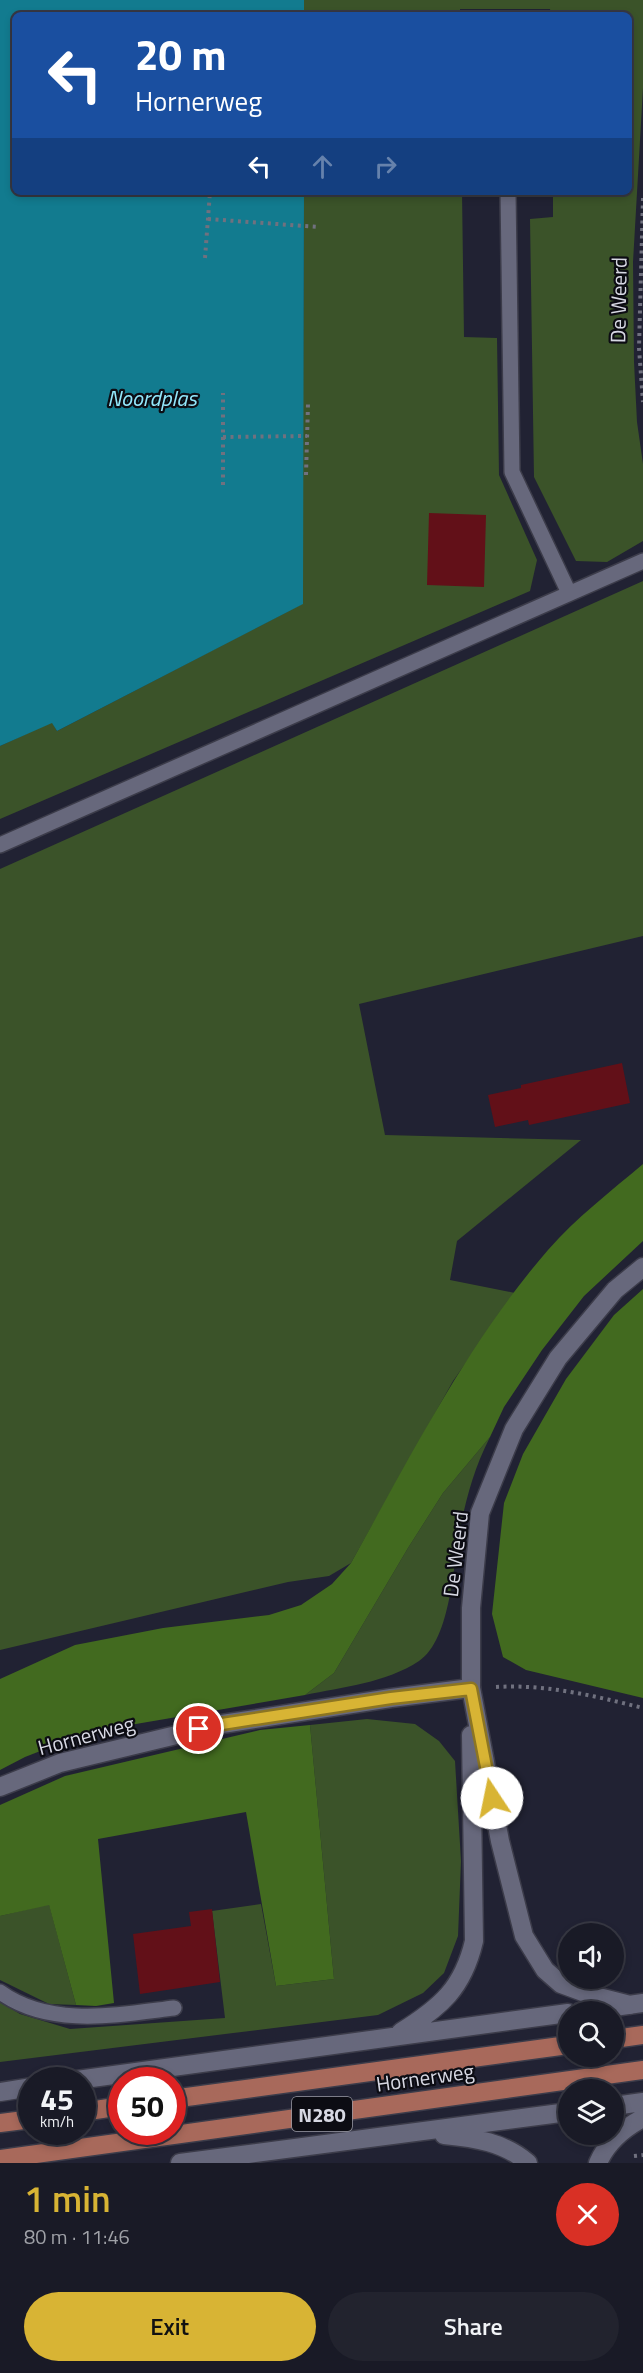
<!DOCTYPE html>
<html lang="en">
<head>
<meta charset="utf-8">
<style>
  body { margin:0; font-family:"Titillium Web",sans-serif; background:#22232e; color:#f1f3f6; height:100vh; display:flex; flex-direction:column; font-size:22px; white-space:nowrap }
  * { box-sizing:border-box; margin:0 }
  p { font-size:20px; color:#9fa1a7 }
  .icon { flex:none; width:33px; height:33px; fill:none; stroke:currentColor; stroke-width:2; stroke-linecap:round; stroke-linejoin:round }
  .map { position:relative; height:2163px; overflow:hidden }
  .details { display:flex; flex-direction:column; background:#191a26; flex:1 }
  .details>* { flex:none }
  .top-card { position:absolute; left:12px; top:12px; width:620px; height:183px; border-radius:9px; box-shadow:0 3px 9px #0003,0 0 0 2px #373843; background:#1a4fa0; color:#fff; overflow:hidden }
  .tools { position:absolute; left:558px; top:1923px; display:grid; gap:12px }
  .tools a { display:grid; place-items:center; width:66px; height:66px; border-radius:50%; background:#191a26; box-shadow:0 3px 9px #0003,0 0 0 2px #373843; font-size:30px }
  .speed { position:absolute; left:18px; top:2067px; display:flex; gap:12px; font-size:30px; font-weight:700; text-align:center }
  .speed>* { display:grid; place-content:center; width:78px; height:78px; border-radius:50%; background:#191a26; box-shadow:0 3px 9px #0003,0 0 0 2px #373843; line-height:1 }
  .speed small { font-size:15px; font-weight:400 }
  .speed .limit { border:9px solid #d22; background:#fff; color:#111 }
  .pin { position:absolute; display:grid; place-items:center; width:51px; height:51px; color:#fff; margin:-26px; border:3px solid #fff; border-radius:50%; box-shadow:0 2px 6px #0007 }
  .me { position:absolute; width:66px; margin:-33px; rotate:349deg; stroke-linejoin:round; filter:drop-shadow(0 0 4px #0008) }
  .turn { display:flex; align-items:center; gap:21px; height:126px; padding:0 24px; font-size:27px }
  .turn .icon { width:78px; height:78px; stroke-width:2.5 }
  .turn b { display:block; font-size:42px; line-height:51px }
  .lanes { display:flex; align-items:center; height:57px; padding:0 24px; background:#0003; justify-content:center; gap:30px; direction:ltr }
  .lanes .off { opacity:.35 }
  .round { display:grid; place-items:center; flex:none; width:63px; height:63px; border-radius:32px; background:#22232e }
  .headline { display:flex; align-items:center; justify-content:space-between; height:102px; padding:0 24px }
  h1 { font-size:36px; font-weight:600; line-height:45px; color:#d8b434 }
  .button { display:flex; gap:12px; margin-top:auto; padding:12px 24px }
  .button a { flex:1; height:69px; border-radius:36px; background:#d8b434; color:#111; font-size:24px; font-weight:600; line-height:69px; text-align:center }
  .button a+a { background:#22232e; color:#f1f3f6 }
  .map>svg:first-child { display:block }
</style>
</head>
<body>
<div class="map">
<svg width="643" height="2163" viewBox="0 0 643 2163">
  <rect width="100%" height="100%" fill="#212233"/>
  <path fill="#3b5329" d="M304,0H643V88L633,262L634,362L637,422L643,464V541L607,562L576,561L534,477L530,219L553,217V192H628V15H551L550,9H460V15H304Z
    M304,192H462L464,337L497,338L499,475L537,560L530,591L0,819V746L52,722L57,731L302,604Z
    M643,581V936L359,1004L385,1135L581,1140L457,1241L450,1280L515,1293L453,1381L351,1563L329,1576L288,1582L0,1650V869Z
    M490,1437C475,1467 468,1491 461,1524C453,1561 452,1639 419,1661C386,1683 342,1687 305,1695L334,1673L408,1548L443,1493Z
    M367,1719L415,1724L439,1741L455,1761L461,1861L458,1936L444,1973L423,1993L378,2015L0,2062V2002L20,2014L70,2029L225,2018L212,1911L261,1904L276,1986L334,1979L310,1725Z
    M49,1904L76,2005L49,2004L0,1980V1916Z"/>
  <path fill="#426a1f" d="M643,1164V1241L584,1296L542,1350L504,1407L490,1437L443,1493L408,1548L334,1673L305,1695L89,1732L25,1757L0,1770V1679L75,1645L163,1628L269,1615L301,1605L332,1584L351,1563C410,1457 468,1342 548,1250C576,1218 611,1191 643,1164Z
    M643,1289V1698L526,1670L503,1657L492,1614L504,1503L523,1454L566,1379L614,1315Z
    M310,1725L334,1979L276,1986L246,1812L98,1839L114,2003L96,2006L76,2005L49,1905L0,1916V1805L65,1776L260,1730Z"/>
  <path fill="#127b8f" d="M0,0H304V15H15V192H304L303,604L57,731L52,723L0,746Z"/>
  <path fill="#621018" d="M429,513L486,515L484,587L427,585Z
    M622,1063L630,1103L529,1125L528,1120L495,1127L488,1095L521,1088V1085Z
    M212,1909L220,1982L140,1994L133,1934L191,1926L189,1912Z"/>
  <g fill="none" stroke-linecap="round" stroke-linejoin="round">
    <defs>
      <path id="lane" d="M508,192L512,472L569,593
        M0,845L643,561
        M0,1992C50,2028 117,2015 174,2008"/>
      <path id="street" d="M0,1787L60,1763L222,1724L391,1698L471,1688V1608L480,1513L514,1429L558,1358L615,1290L643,1267"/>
      <path id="secondary" d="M471,1688L500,1841L524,1936L545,1970L561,1984L591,1995L630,2005
        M580,2012L643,2003
        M401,2032C441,2007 463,1988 474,1941L471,1735
        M77,2080L568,2013
        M0,2092L32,2087
        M614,2106L643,2102
        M444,2135C475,2138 504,2142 528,2163
        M180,2163L568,2112
        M598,2163C607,2142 624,2128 643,2118"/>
      <path id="primary" d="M614,2039L643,2035
        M172,2099L568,2045
        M82,2112L122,2106
        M0,2123L32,2119
        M0,2159L643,2070"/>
    </defs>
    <use href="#lane" stroke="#3c3c4a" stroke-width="18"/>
    <use href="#street" stroke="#3c3c4a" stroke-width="21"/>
    <use href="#secondary" stroke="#3c3c4a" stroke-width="21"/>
    <use href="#primary" stroke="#3c3c4a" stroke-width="21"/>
    <path stroke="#70717f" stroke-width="4" stroke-dasharray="3 4.5" stroke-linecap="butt" d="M643,198L639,348L643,402
      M208,219L318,227
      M205,258L210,192
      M223,437L307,436
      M306,475L308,404
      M223,485V393
      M496,1687C546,1684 595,1696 643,1708
      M634,2156L643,2155"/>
    <use href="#lane" stroke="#67687c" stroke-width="15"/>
    <use href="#street" stroke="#67687c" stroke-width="18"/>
    <use href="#secondary" stroke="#67687c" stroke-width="18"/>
    <use href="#primary" stroke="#a8695b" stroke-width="18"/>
  </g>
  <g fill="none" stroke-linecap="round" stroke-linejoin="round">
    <defs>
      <path id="route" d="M199,1729L222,1724L391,1698L471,1689L492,1798"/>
    </defs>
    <use href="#route" stroke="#8c7522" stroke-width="15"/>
    <use href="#route" stroke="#d8b434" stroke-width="10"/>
  </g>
  <g text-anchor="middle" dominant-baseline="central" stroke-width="4.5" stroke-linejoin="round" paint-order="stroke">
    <rect fill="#0c0c13" stroke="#9a9ba5" stroke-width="1.5" x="292" y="2097" width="60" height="34" rx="4.5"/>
    <g font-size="20" font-weight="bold" fill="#d7d8e3">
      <text x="322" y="2114">N280</text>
    </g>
    <g font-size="21" fill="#d7d8e3" stroke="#0c0c13">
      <text transform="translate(618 300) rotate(-89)">De Weerd</text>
      <text transform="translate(455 1554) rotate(-83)">De Weerd</text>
      <text transform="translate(86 1735) rotate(-15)">Hornerweg</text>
      <text transform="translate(425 2077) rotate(-8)">Hornerweg</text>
    </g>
    <g font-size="22" font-style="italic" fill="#93e8fc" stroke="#0c0c13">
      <text x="152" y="398">Noordplas</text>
    </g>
  </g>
</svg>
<div class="tools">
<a><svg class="icon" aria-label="sound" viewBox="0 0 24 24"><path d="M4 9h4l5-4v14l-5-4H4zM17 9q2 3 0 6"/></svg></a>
<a><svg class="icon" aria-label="search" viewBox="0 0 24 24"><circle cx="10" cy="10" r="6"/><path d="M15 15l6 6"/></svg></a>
<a><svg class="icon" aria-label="layers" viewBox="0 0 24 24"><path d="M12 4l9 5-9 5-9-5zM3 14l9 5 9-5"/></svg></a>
</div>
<div class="speed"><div>45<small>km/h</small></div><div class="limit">50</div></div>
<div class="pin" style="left:199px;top:1729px;background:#d93025"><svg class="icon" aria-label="arrive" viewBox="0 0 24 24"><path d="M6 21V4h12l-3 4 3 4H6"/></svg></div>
<svg class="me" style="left:492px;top:1798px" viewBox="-20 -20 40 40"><circle r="19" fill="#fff"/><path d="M0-13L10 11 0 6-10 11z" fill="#d8b434"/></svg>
<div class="top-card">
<div class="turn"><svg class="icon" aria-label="left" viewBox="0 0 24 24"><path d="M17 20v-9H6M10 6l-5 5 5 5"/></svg><div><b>20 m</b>Hornerweg</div></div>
<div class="lanes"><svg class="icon" aria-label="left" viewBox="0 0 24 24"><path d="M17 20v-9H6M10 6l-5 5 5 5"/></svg><svg class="icon off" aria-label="ahead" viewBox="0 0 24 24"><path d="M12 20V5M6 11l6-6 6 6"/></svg><svg class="icon off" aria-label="right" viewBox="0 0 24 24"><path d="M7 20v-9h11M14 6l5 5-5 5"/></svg></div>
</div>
</div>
<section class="details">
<div class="headline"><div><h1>1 min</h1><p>80 m · 11:46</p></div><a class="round" style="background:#d93025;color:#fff"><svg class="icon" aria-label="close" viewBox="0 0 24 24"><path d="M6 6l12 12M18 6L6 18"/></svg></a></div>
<div class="button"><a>Exit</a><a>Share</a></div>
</section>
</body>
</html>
